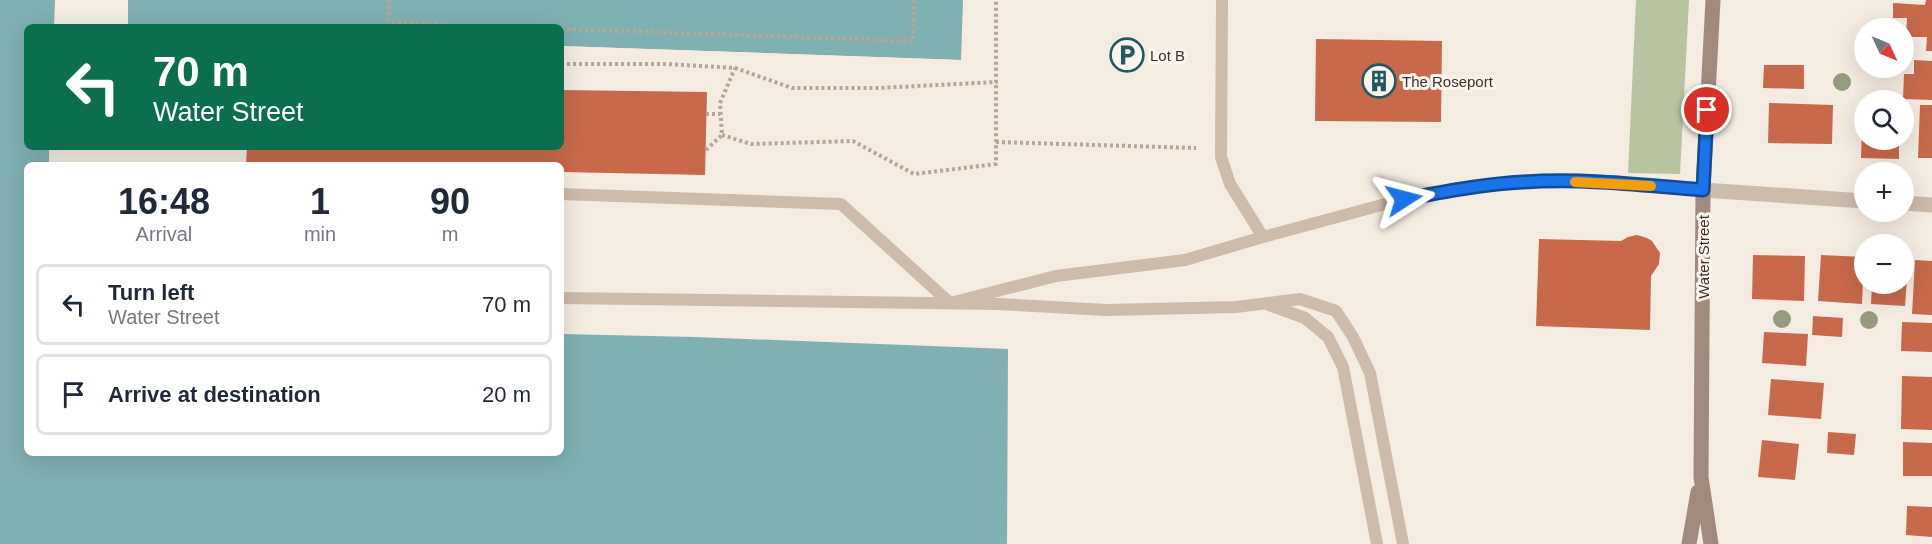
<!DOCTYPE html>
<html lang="en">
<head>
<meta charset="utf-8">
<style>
  body { margin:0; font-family:Arial,sans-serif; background:#f6f6f7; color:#1f2937; height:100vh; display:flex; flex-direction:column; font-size:22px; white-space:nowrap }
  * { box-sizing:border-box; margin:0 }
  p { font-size:20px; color:#747a83 }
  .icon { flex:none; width:33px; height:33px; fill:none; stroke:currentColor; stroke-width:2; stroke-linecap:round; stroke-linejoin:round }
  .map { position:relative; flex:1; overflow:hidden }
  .details { position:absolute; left:24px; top:162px; width:540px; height:294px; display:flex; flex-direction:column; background:#fff; border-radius:9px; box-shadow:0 6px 24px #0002 }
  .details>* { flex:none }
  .hud { position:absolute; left:24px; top:24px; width:540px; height:126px; border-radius:9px; box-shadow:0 6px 24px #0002; background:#0b6e4f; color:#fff; overflow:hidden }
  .needle { width:39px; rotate:134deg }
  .fabs { position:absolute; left:1854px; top:18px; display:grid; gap:12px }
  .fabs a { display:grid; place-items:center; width:60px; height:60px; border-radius:50%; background:#fff; box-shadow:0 6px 24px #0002; font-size:30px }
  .pin { position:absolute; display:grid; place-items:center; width:51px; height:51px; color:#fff; margin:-26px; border:3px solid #fff; border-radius:50%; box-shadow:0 2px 6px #0007 }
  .me { position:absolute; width:66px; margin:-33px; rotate:81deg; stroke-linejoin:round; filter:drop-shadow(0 0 4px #0008) }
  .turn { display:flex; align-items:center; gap:21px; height:126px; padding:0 30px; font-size:27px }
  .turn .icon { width:78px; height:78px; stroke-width:2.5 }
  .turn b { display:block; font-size:42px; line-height:51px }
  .eta { display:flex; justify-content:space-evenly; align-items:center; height:102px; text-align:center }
  .eta b { font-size:36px; font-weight:700; line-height:42px }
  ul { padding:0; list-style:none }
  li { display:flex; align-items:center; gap:18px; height:81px; margin:0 12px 9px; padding:0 18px; border:3px solid #e0e1e3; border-radius:9px }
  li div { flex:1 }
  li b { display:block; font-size:22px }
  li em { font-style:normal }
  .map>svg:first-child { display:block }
</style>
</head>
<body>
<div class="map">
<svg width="1932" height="544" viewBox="0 0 1932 544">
  <rect width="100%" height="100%" fill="#f4ebe1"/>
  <path fill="#b8c4a0" d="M1636,0H1689L1680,174L1628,173Z"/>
  <path fill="#7fb0b2" d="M0,0H55L54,27H27V147H49V165H27V453H561V334L694,337L1008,349L1007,544H0Z
    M128,0H963L961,60L561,46V27H128Z"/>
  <path fill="#f4ebe1" d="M561,46L961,60L960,63L561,49Z"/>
  <path fill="#c8694b" d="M1926,0H1932V51H1926L1927,37H1906L1907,18H1893V3L1925,5Z
    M1316,39L1442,41L1441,122L1315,121Z
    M1914,60L1932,61V100L1903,99L1904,74H1914Z
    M1764,65H1804V89L1763,88Z
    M561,90L707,92L705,175L561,172V165L246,164L247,147H561Z
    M1769,103L1833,105L1832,144L1768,143Z
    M1920,105H1932V158H1918Z
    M1862,129H1864V140H1899V159L1861,158Z
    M1637,235L1647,238L1652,241L1660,253L1659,264L1651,276L1650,330L1536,326L1539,239L1621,241L1628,237Z
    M1753,255L1805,256L1804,301L1752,299Z
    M1821,255L1864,257L1862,304L1818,301Z
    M1915,260L1932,261V315L1912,314Z
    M1904,264H1908L1905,306L1871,304L1872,284H1904Z
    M1813,316L1843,318L1842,337L1812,335Z
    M1902,322L1932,323V352L1901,351Z
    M1764,332L1808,334L1806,366L1762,363Z
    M1902,376L1932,377V430L1901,429Z
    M1771,379L1824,383L1821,419L1768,415Z
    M1828,432L1856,434L1854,455L1827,453Z
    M1762,440L1799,444L1795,480L1758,477Z
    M1903,442L1932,443V476H1903Z
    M1907,506L1932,507V537L1906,535Z"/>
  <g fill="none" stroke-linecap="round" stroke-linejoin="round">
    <path stroke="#b9a596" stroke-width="4" stroke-dasharray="3 3" stroke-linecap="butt" d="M389,0V21L448,25
      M499,27H507
      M561,29L913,41L914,0
      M561,64H666L735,68L792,88H879L996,82V0
      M706,114H720
      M722,135L751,144L853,141L914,174L996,164V82
      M996,142L1196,148
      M706,150L722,135L720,103L735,68"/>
    <path stroke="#cdbbac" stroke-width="12" d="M1222,1L1221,157L1230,184L1263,237
      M561,194L841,204L950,303L1056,276L1185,260L1263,237L1404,199L1491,184L1527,182H1604L1703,190
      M561,298L998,304L1106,310L1236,307L1300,299L1336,311L1353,337L1370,373L1403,544
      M1269,305L1305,318L1328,337L1343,367L1377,544"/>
    <path stroke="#cdbbac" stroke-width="15" d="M1703,190L1864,201
      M1904,203L1932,205"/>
    <path stroke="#a18a7d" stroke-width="15" d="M1689,544L1698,492
      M1711,544L1701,477L1703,190L1713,0"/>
  </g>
  <g fill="#969b7f">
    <circle cx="1842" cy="82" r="9"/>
    <circle cx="1782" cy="319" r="9"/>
    <circle cx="1869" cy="320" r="9"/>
  </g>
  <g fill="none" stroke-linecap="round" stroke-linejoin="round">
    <defs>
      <path id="route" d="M1404,199C1444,192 1483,184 1523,182C1583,178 1644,185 1703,190L1707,110"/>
    </defs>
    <use href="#route" stroke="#114b97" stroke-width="15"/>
    <use href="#route" stroke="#1a73e8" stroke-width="10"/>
    <path stroke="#f59e0b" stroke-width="10" d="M1575,182L1651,186"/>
  </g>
  <defs>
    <symbol id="parking-ring" viewBox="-11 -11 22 22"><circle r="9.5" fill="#fbf5ee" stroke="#1f5a5e" stroke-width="1.5"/><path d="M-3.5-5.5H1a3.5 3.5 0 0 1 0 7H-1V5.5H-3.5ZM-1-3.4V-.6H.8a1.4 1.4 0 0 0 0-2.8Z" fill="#1f5a5e"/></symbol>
    <symbol id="building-ring" viewBox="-11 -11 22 22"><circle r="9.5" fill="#fbf5ee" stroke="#1f5a5e" stroke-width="1.5"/><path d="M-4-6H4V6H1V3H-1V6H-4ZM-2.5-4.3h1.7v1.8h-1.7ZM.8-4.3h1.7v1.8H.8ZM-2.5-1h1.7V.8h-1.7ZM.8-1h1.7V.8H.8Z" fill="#1f5a5e"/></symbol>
  </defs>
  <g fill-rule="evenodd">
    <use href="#parking-ring" x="1108" y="36" width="38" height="38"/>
    <use href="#building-ring" x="1360" y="62" width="38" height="38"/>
  </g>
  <g text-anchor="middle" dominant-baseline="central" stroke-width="6" stroke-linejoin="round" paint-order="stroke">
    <g font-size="15" fill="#3b302b" stroke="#fbf5ee" text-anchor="start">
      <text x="1150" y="55">Lot B</text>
      <text x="1402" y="81">The Roseport</text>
    </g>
    <g font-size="15" fill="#3b302b" stroke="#fbf5ee">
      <text transform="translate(1703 257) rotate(-90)">Water Street</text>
    </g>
  </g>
</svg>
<div class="fabs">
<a><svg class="needle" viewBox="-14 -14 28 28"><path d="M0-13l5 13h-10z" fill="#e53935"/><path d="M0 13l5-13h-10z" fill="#747a83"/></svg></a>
<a><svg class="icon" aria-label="search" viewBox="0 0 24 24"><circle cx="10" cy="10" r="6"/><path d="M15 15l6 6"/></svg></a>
<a>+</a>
<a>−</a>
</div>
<div class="pin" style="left:1707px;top:110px;background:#d93025"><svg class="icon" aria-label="arrive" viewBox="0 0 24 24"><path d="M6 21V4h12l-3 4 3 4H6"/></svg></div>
<svg class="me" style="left:1404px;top:199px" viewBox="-20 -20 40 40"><path d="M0-17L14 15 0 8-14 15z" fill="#1a73e8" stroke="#fff" stroke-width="4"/></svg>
<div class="hud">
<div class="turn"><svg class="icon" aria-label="left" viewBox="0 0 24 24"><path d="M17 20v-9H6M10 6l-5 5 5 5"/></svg><div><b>70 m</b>Water Street</div></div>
</div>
<section class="details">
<div class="eta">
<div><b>16:48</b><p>Arrival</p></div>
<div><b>1</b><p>min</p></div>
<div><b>90</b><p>m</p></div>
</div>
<ul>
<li><svg class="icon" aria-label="left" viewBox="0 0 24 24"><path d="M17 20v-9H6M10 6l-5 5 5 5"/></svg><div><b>Turn left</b><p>Water Street</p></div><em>70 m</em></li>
<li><svg class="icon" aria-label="arrive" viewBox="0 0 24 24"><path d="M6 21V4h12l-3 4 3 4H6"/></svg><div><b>Arrive at destination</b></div><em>20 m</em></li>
</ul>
</section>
</div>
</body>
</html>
